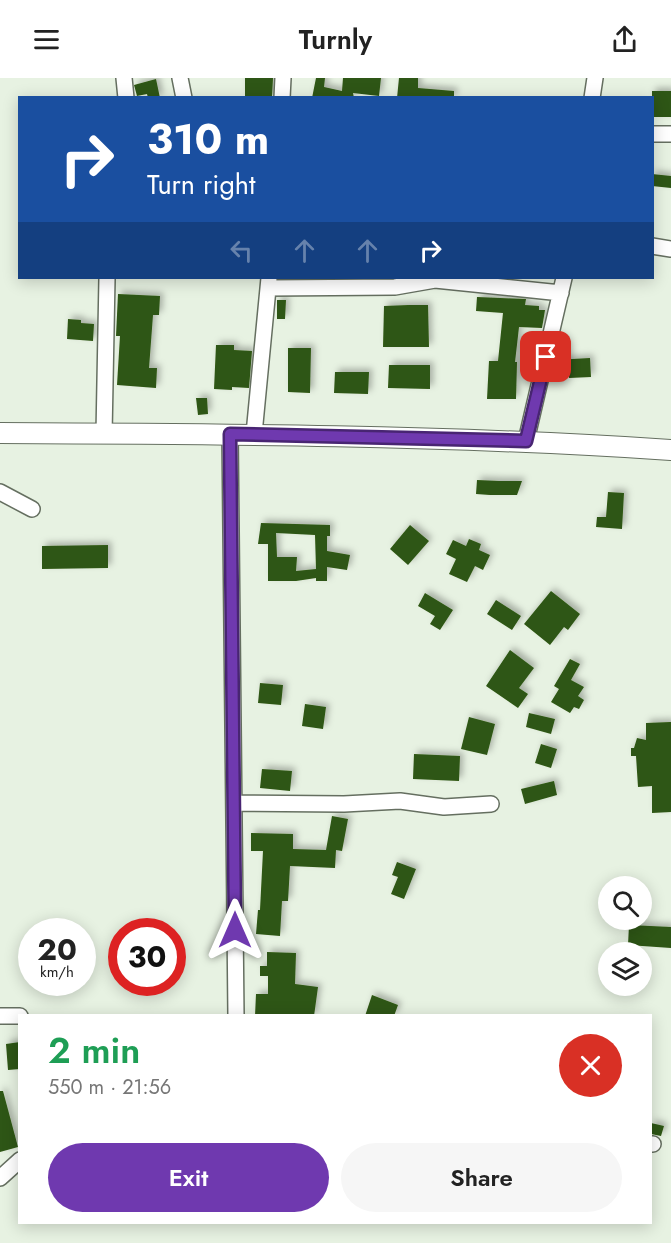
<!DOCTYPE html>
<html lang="en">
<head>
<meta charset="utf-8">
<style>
  body { margin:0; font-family:Jost,sans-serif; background:#f6f6f6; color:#222; height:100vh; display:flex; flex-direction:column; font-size:22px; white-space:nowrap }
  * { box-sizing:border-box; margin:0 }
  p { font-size:20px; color:#767676 }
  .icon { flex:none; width:33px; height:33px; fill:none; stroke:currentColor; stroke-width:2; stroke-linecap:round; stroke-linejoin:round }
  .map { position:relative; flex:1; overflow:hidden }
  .details { position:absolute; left:18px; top:936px; width:634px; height:210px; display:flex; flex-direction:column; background:#fff; border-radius:0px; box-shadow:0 3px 15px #0003 }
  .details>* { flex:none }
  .top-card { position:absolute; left:18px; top:18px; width:636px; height:183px; border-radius:0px; box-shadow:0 3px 15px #0003; background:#1a4fa0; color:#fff; overflow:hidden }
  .fabs { position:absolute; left:598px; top:798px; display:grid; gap:12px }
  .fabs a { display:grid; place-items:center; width:54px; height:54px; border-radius:50%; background:#fff; box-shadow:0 3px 15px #0003; font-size:30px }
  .speed { position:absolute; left:18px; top:840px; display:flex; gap:12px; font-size:30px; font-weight:700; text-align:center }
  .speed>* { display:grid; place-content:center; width:78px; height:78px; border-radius:50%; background:#fff; box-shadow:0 3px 15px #0003; line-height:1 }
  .speed small { font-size:15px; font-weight:400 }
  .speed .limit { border:9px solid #d22; background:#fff; color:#111 }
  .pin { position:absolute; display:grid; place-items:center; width:51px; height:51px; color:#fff; margin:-26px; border-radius:12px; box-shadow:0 3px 9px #0006 }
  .me { position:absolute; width:66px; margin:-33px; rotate:0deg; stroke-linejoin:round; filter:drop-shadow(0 0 4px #0008) }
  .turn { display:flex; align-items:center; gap:21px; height:126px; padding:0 30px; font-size:27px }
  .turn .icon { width:78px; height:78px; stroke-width:2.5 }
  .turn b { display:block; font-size:42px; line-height:51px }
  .lanes { display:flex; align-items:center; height:57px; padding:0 30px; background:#0003; justify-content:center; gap:30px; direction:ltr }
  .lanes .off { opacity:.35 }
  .round { display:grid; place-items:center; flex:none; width:63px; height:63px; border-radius:32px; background:#f6f6f6 }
  .overview { display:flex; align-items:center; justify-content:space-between; height:102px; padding:0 30px }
  h1 { font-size:36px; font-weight:600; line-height:45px; color:#1e9e55 }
  .cta { display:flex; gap:12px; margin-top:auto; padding:12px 30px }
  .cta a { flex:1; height:69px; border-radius:36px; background:#6f39af; color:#fff; font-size:24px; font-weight:600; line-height:69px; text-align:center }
  .cta a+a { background:#f6f6f6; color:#222 }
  header { display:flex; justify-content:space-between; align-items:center; height:78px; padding:0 30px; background:#fff; font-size:27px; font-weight:600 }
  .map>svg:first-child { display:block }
</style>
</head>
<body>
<header><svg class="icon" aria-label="menu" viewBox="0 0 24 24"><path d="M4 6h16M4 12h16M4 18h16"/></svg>Turnly<svg class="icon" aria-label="share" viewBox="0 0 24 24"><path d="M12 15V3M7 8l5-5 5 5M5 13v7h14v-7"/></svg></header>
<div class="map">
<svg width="671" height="1165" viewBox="0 0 671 1165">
  <defs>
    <filter id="shadow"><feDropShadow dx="3.5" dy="-3.5" stdDeviation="3" flood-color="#0004"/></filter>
  </defs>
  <rect width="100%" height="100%" fill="#e7f2e2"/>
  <path fill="#2e5713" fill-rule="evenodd" filter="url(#shadow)" d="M245,0H273L272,20L245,19Z
    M316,0H325L324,9L342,13L343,0H381L379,18L353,15L354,20H312Z
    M399,0H418V10L454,13V20H397Z
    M156,1L160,20H148L147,16L137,18L134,7Z
    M652,13H671V39H652Z
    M652,96L671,98V110L652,108Z
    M118,216L160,218L159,237H153L149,290H157L156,310L117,307L120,258H116Z
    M477,219L526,221L525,227L539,228V232H545L542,250L519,249L515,284H517L516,321H487L489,283H498L503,235L476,233Z
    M277,222H286L285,241H277Z
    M409,227H428L429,269H383L384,228Z
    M68,241L81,242V245L94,246L93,263L67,261Z
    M216,267H234V272L252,273L249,310L232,309V312L214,311Z
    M288,270H311L310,315L288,314Z
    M590,280L591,299L569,300V297H555V282Z
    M389,287H430V311L388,310Z
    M335,294H369L368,316L334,315Z
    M196,320H207L208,336L198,337Z
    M477,402L499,403H522L517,417H490L476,416Z
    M608,414L624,415L622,451L596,449L597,439H606Z
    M261,445L330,447V458H327V473L350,477L347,492L327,489V503H316V500L296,503H268V466H258ZM276,455L315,457L316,491L296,493L297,479H277Z
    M410,447L429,463L408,487L390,471Z
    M469,461L481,466L479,472L490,477L483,492L475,488L467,504L449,496L456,481L446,476L453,462L466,468Z
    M108,467V490L42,491V468Z
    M551,513L580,536L568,552L564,549L550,567L524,546Z
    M425,515L453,532L440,552L430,546L435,538L418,528Z
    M496,522L521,538L512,552L487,536Z
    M510,572L534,590L519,610L528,616L518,630L486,608Z
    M570,581L580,586L571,602L584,609L578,618L584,622L579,631L574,629L570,635L551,624L559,611L554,608Z
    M260,605L283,607L281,627L258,625Z
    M305,626L326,629L323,651L302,648Z
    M529,635L555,641L551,656L526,649Z
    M469,639L495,646L487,677L461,671Z
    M671,644V734L652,735V708L638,709L636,678H631V670H634L637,660L646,662V645Z
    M541,666L557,671L551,690L535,685Z
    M414,676L460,678L459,703L413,701Z
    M262,691L292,693L290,713L260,710Z
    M554,703L557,717L525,726L521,711Z
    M332,738L348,741L342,773L336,772L335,790L290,788L288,823H282L280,858L256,856L258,832H260L263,773H251V755L293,756V771L326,772Z
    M397,784L416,791L404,821L391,816L398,799L392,797Z
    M629,847L671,849V870L628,867Z
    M267,874L296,875L295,906L318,909L314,938L287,936V938H255L256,916H268V898H260V888H267Z
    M372,917L398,927L394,938H365Z
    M20,964V991L8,992L6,966Z
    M0,1013H3L18,1069L0,1074Z
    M651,1045L664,1048L661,1058L651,1056Z"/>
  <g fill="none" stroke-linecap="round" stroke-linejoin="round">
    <defs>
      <path id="minor" d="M124,0L126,20
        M180,0L184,20
        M282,20L283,0
        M592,20L595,0
        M652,56H671
        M652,168L671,171
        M268,210L395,209L435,202L561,215
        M104,356L107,200
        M230,356L236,938
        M254,356L269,200
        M526,363L564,200
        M0,414L32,431
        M234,725L344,726L400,723L444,729L491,726
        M0,938H20
        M651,1066H653
        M0,1100L20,1082"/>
      <path id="major" d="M0,355C224,356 448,357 671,372"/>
    </defs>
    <use href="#minor" stroke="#656f60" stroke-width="18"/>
    <use href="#major" stroke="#656f60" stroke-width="22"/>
    <use href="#minor" stroke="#fff" stroke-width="15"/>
    <use href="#major" stroke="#fff" stroke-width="20"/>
  </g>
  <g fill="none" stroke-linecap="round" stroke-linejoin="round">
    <defs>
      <path id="route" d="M235,852L230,356L526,363L546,279"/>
    </defs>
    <use href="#route" stroke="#482572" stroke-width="15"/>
    <use href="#route" stroke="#6f39af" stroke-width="10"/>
  </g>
</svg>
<div class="fabs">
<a><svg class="icon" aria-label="search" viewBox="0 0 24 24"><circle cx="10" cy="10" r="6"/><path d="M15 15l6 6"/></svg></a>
<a><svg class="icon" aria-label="layers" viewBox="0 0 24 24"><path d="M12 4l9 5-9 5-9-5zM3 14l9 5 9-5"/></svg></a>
</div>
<div class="speed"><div>20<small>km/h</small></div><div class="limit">30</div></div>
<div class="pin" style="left:546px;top:279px;background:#d93025"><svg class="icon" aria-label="arrive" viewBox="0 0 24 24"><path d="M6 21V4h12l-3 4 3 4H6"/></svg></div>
<svg class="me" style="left:235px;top:852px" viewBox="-20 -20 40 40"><path d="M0-17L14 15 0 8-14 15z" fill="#6f39af" stroke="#fff" stroke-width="4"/></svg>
<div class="top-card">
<div class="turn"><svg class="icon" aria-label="right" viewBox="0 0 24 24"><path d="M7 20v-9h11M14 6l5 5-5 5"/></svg><div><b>310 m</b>Turn right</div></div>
<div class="lanes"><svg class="icon off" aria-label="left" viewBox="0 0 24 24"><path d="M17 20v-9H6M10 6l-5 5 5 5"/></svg><svg class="icon off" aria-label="ahead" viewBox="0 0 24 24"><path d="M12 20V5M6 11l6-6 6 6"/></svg><svg class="icon off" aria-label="ahead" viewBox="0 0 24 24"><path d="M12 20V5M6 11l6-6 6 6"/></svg><svg class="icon" aria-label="right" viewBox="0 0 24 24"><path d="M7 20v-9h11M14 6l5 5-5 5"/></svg></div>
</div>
<section class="details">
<div class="overview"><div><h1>2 min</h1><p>550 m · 21:56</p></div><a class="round" style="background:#d93025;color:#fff"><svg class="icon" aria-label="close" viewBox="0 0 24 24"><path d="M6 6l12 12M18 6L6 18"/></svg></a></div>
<div class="cta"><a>Exit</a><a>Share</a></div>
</section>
</div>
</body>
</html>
